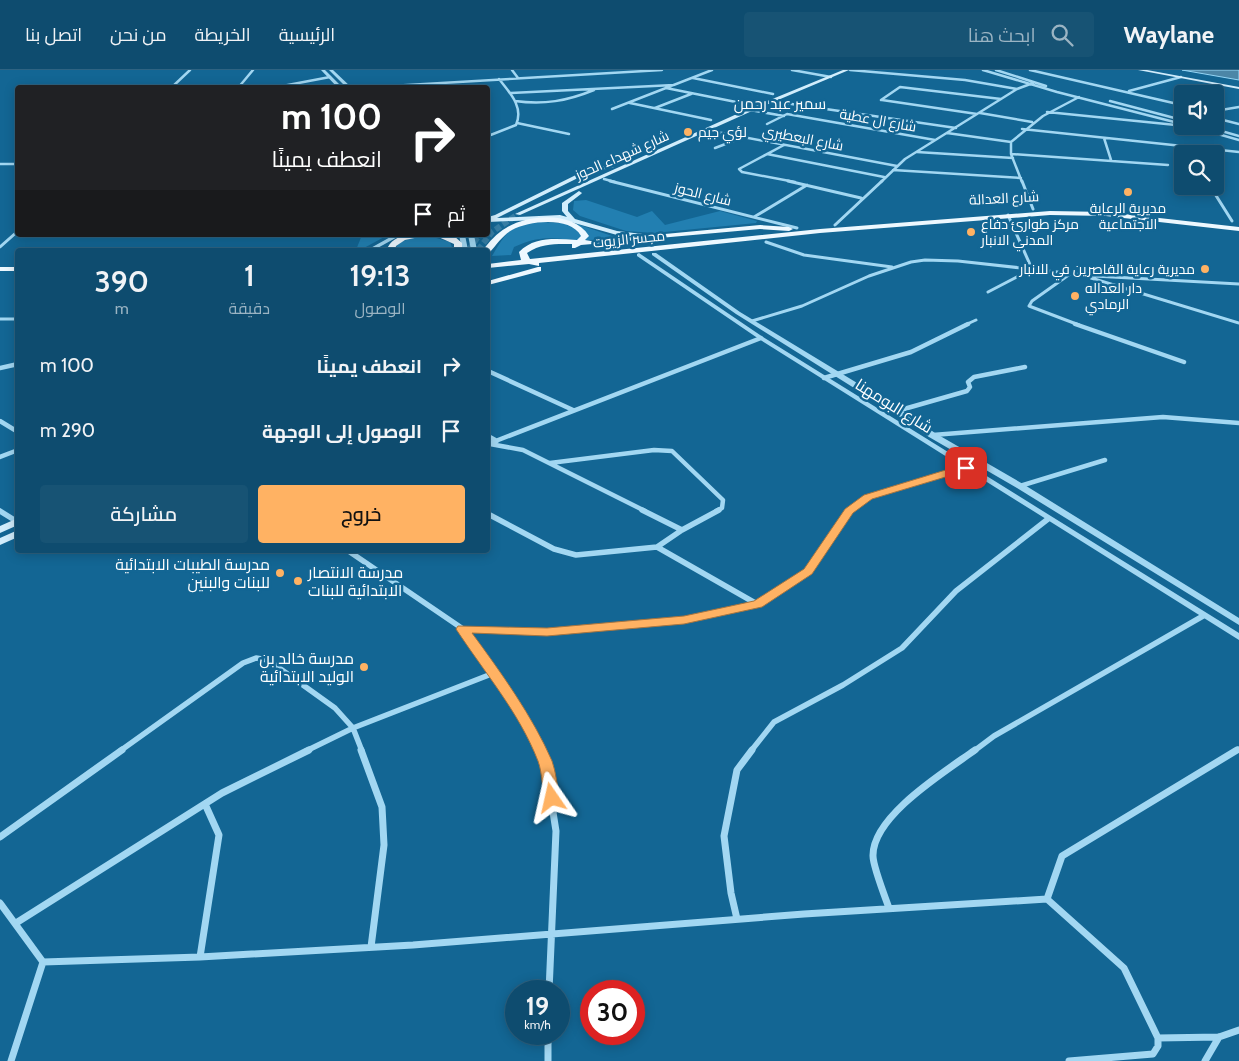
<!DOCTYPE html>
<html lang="ar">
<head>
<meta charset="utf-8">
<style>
  body { margin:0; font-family:Cabin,Cairo,sans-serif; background:#175374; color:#f1f3f6; direction:rtl; height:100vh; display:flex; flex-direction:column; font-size:19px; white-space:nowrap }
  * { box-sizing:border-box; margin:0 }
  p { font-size:16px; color:#9bb4c3 }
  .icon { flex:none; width:28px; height:28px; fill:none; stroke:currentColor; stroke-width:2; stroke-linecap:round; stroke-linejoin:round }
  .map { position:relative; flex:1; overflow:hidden; direction:ltr }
  .details { position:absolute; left:15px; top:178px; width:475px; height:305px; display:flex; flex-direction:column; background:#0e4c6f; border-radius:5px; box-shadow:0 2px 12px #0003,0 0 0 1px #2e6382; direction:rtl }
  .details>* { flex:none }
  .hud { position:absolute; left:15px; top:15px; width:475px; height:152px; border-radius:5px; box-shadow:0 2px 12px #0003,0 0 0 1px #2e6382; direction:rtl; background:#202124; color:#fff; overflow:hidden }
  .buttons { position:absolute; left:1174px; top:15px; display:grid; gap:10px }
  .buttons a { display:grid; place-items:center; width:50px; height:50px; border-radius:5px; background:#0e4c6f; box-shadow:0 2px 12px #0003,0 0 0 1px #2e6382; font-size:25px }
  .speed { position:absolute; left:505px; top:910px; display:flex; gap:10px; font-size:25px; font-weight:700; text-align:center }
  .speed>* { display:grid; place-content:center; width:65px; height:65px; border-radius:50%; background:#0e4c6f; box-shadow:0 2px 12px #0003,0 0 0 1px #2e6382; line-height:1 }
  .speed small { font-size:12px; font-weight:400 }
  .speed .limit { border:8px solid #d22; background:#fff; color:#111 }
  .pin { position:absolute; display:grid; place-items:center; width:42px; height:42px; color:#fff; margin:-21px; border-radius:10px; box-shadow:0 2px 8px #0006 }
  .me { position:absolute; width:55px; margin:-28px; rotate:349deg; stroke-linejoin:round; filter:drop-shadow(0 0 4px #0008) }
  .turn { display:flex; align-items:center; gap:18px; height:105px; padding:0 25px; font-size:22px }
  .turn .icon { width:65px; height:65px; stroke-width:2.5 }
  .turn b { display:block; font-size:35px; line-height:42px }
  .then { display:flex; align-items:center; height:48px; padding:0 25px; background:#0003; gap:10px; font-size:19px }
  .eta { display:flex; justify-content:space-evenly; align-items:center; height:85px; text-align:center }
  .eta b { font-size:30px; font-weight:600; line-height:35px }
  .cta { display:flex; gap:10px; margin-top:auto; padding:10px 25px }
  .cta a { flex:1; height:58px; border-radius:5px; background:#ffb263; color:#111; font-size:20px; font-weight:600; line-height:58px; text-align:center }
  .cta a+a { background:#175374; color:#f1f3f6 }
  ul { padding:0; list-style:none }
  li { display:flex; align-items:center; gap:15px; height:65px; padding:0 25px }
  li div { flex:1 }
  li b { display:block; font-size:19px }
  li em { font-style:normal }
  header { display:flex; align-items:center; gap:30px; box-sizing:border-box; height:70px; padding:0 25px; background:#0e4c6f; border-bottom:1px solid #2e6382 }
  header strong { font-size:24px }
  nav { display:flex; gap:28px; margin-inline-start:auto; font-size:18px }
  .search { width:350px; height:45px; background:#175374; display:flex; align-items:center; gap:12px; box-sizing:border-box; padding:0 18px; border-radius:5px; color:#9bb4c3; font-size:19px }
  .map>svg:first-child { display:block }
</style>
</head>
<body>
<header>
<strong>Waylane</strong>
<div class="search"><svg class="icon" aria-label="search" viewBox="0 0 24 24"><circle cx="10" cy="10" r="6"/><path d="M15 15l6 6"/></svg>ابحث هنا</div>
<nav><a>الرئيسية</a><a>الخريطة</a><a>من نحن</a><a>اتصل بنا</a></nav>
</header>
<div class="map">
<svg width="1239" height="991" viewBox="0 0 1239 991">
  <rect width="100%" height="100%" fill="#136694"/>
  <path fill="#227fb1" d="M586,130L637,147L652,141L665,155L720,141L757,151L756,153L654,163L626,161L580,146L573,140L574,131Z
    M541,152L577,154L615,167C606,168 597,170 588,170C556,171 546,162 514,177L511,185L492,186C508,159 510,155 541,152Z
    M362,165H388L362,179L356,180Z
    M433,167L450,172L453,180H395C398,167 422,167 433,167Z"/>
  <path fill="#4c86a7" stroke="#94d5f5" d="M1182,0H1239V10Z"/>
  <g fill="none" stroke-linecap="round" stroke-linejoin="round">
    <path stroke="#367da4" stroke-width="6" stroke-dasharray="6 3" stroke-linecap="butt" d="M469,180L479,165
      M478,180L492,162L518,144"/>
    <path stroke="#a2d7f2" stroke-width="2.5" d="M512,0L518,8
      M792,0L831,7
      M850,0L965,10L1017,19
      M983,0L1057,22L1182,54
      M996,0L1046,16
      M1030,0L1182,35
      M693,8L773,24
      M171,18L190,0
      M238,18L253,0
      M272,18L330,7
      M356,18L662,0
      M666,18L746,34
      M1129,21L1181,7
      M511,23L674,15
      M881,30L900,17L1001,29
      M882,30L977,44
      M515,31C544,35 567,31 594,20
      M771,31L956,58
      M1110,31L1182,50
      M630,33L711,50
      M655,38L691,24
      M612,39L712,0
      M750,40L784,46
      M1215,41L1239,37
      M1047,42L1176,55
      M980,43L1032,52
      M1215,48L1239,54
      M517,53L569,64
      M767,54L787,44L935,70
      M1190,56L1239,70
      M1204,56L1239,66
      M1022,59L1239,82
      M706,60L897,96
      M947,63L1011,72
      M488,66L516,55C524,37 510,23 499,9
      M1104,68L1111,90
      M784,75L739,99L742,102L795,112
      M715,78L744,67
      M917,82L1013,88
      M767,84L884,107
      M1011,84L1168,95
      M0,94H18
      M893,100L1021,108
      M604,109L615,112
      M881,112L905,89L1017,19L1033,13
      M1022,112L1011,84V72L1043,46L1079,27"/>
    <path stroke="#a2d7f2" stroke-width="3" d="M610,111L797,158
      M788,111L861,128
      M1022,111L1033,139
      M1210,116L1232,151
      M754,147L807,115
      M835,155L882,111
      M766,172L804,185L892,197
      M0,177L18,161
      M1070,204L1032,231L1029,236L1079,255
      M1091,208L1239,253
      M988,222L1032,199L1008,145
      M0,249H18
      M752,251L802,236L869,206L911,192L925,190L958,191L1094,206L1239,214
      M965,255L976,250"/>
    <path stroke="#a2d7f2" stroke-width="4.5" d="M1075,254L1184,292
      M0,298L18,294
      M488,301L573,340
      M824,308L911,282L968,254
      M897,341L967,321L970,317L968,312L974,307L1025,297
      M0,351L18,362
      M933,365L1163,347L1239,353
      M488,366L497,371
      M488,374L761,268
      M490,374L523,380L645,441
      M0,387L18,380
      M550,393L654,380L672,381L723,430L722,438L716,441
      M1020,416L1105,390
      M849,441L868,427L966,398"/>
    <path stroke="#a2d7f2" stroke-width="5.5" d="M642,440L682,460
      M0,441L16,451
      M488,444L554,479L576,485L657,477L757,534
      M657,477L682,460L719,440
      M347,480L463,559L520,644L539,681
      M463,559L547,562L684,550L758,534L808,501L851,440
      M120,681L243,593L256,588L268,590L335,638L353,658L362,681
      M306,681L353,658L494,603
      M751,681L774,652L843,615L902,578L956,521L1048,449
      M974,681L994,666L1203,546
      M1235,681L1239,679"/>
    <path stroke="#a2d7f2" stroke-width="7" d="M361,680L382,737L384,775L371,877
      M539,680L545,692L556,761L549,921
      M0,767L122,680
      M1047,829L1062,786L1237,680
      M0,833L43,892L11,991
      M889,838C885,827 873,796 873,786C872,746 946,701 975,680
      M737,849L731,823L724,766L737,700L752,680
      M16,853L222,723L309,680
      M200,887L219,765L205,734
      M43,892L200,887L413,875L804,844L1047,829L1124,898L1158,968V976L1153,984L1069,991
      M548,964V991
      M1158,968L1219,967L1239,960
      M1205,991L1219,967"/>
    <path fill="#a2d7f2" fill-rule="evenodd" d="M321,0H325L343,18H338Z
      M329,0H333L352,18H347Z
      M394,165H401L374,180H367Z
      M459,165H465L468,180H462Z
      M468,165H474L477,180H471Z
      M639,183L763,267L1239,563V570L759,269L637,186V184Z
      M652,183H656L740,242L900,339L935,363L1023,414L1239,548V555L1017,418L929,367L894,343L736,244L652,185Z"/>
    <path fill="#d1edfc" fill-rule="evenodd" d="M843,0H849L752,41L520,145L515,144L748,39Z
      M1138,0H1147L1239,17V19Z
      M612,94L614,95V97L586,104L497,148L560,145L567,147L562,141V133L579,121L582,123L581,124L568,134V141L575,149L617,161L651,165L654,167L653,168L617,165L560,149L488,152V147L495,145L582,102Z
      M18,448V455L0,463V456Z
      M18,460V467L0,475V468Z"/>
    <path fill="#edf8ff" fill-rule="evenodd" d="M1050,141L1106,142L1239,157V161L1106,146L1050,145L820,163L539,193V196L529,194L488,198V194L521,190L519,182C535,166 556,169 577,170L581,166C570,146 529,151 512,160C503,165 497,174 490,182L483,180C489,172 497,163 506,158C528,144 574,141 589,166L585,170L591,171L760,155L789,157L793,159L789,161L760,159L581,175L575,178H572V174C555,174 542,173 527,183L530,189L820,159Z
      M408,165H429L405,170L396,176L395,180H387C389,171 399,166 408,165Z
      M434,165L454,166L462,173V180H454V174Z
      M0,197H18V201H0Z
      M538,197H541V201L488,215V211Z"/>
  </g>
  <path fill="#ffb263" stroke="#a67440" d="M962,395H966L971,398L969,400L872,429L853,443L812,504L762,537L684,554L547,566L472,563C500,601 533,647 552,691C556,702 557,716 560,728L558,732L552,734L547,732C541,720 543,704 538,691C519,642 484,602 456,559L458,556L547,558L684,546L754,531L804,499L845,439L864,425Z"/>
  <g fill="#ffb263" stroke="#136694" stroke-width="2">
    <circle cx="688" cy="62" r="5"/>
    <circle cx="1128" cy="122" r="5"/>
    <circle cx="971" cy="162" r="5"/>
    <circle cx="1205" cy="199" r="5"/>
    <circle cx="1075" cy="226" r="5"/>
    <circle cx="280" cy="503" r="5"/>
    <circle cx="298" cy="511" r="5"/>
    <circle cx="364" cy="597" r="5"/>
  </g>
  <g text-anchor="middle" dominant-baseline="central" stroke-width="5" stroke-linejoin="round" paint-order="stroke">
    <g font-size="14" fill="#fff" stroke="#136694">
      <text transform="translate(878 50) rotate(10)">شارع ال عطية</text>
      <text transform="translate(803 68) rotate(11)">شارع البعطيري</text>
      <text transform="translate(622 85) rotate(-24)">شارع شهداء الحوز</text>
      <text transform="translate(703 124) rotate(14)">شارع الحوز</text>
      <text transform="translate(1004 128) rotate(-3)">شارع العدالة</text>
      <text transform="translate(629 169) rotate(-6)">مجسر الزيوت</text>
    </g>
    <g font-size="14" fill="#fff" stroke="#136694" text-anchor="start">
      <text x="698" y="62">لؤي جيم</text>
      <text x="1128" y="138" text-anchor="middle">مديرية الرعاية<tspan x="1128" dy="16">الاجتماعية</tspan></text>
      <text x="981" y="154">مركز طوارئ دفاع<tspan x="981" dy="16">المدني الانبار</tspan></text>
      <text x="1195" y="199" text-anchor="end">مديرية رعاية القاصرين في للانبار</text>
      <text x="1085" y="218">دار العداله<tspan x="1085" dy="16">الرمادي</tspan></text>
    </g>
    <g font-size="15" fill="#fff" stroke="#136694">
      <text x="780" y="34">سمير عبد رحمن</text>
    </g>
    <g font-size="16" fill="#fff" stroke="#136694">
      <text transform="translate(894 336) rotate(32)">شارع البومهنا</text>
    </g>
    <g font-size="16" fill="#fff" stroke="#136694" text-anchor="end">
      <text x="270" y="494">مدرسة الطيبات الابتدائية<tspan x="270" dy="18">للبنات والبنين</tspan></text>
      <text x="308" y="502" text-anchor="start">مدرسة الانتصار<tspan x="308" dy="18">الابتدائية للبنات</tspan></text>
      <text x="354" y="588">مدرسة خالد بن<tspan x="354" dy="18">الوليد الابتدائية</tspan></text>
    </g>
  </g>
</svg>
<div class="buttons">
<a><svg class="icon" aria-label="sound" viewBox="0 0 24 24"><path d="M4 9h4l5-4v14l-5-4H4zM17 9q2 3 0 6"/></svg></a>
<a><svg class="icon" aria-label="search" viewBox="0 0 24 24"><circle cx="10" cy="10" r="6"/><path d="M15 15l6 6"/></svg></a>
</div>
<div class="speed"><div>19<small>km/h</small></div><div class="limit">30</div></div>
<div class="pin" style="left:966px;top:398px;background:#d93025"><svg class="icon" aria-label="arrive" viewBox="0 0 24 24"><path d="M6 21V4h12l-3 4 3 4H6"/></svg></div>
<svg class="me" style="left:552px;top:728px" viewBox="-20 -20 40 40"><path d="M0-17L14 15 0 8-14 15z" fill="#ffb263" stroke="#fff" stroke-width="4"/></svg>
<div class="hud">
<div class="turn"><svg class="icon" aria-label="right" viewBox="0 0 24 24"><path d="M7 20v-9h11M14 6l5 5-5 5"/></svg><div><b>100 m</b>انعطف يمينًا</div></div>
<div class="then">ثم<svg class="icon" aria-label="arrive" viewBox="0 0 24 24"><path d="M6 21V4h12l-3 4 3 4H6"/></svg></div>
</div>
<section class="details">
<div class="eta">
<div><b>19:13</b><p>الوصول</p></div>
<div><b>1</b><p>دقيقة</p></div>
<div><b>390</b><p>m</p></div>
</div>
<ul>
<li><svg class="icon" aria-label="right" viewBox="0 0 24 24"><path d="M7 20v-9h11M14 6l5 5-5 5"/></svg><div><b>انعطف يمينًا</b></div><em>100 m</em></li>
<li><svg class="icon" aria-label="arrive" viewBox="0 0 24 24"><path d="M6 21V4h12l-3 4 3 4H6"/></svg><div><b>الوصول إلى الوجهة</b></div><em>290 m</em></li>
</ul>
<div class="cta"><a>خروج</a><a>مشاركة</a></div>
</section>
</div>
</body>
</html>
